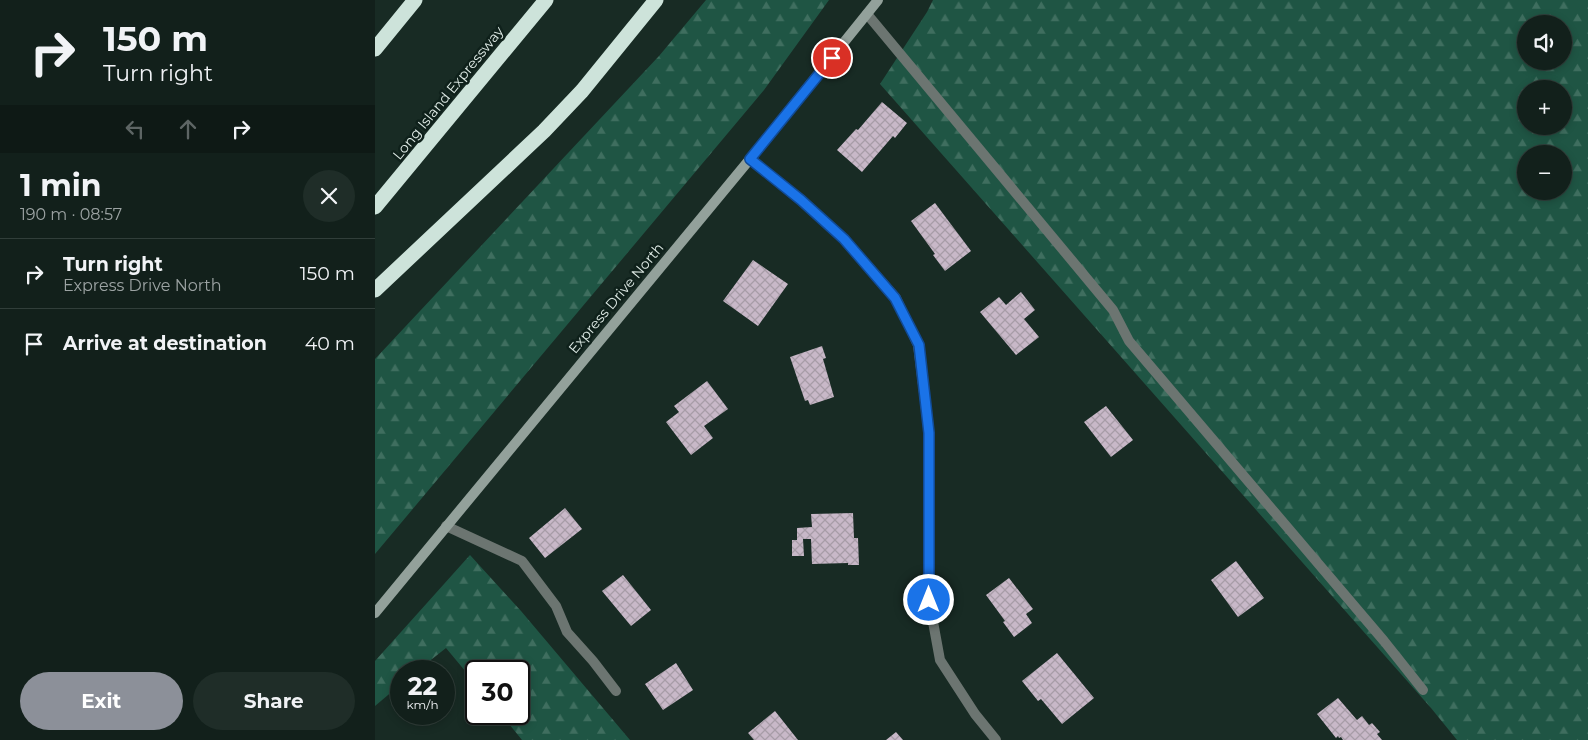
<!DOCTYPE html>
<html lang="en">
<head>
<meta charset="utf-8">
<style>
  body { margin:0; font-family:Montserrat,sans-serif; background:#1f2d28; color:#f1f3f6; height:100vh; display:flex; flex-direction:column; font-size:19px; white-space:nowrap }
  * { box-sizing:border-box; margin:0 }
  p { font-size:16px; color:#9ca3a3 }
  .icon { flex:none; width:28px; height:28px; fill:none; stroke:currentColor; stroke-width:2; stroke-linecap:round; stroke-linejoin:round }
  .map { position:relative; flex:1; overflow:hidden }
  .sheet { display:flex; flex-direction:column; background:#12201b; width:375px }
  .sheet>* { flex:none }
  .top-card { background:#12201b; color:#f1f3f6; overflow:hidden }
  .tools { position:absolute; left:1142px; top:15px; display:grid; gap:10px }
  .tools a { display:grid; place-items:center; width:55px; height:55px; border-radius:50%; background:#12201b; box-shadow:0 2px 8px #0003,0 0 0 1px #313e3a; font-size:25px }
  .speed { position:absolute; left:15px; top:660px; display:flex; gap:10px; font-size:25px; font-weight:700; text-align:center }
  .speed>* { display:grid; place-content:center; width:65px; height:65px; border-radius:50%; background:#12201b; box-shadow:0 2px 8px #0003,0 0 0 1px #313e3a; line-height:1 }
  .speed small { font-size:12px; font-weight:400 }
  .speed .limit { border:2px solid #111; border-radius:8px; background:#fff; color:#111 }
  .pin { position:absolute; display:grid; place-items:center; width:42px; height:42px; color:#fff; margin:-21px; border:2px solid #fff; border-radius:50%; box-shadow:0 1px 5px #0007 }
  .me { position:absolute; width:55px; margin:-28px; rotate:0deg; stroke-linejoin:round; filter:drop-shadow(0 0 4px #0008) }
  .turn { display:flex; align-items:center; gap:18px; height:105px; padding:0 20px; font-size:22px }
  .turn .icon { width:65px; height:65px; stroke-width:2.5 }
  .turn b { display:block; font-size:35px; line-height:42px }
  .lanes { display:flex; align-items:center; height:48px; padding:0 20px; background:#0003; justify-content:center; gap:25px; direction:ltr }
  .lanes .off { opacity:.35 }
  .round { display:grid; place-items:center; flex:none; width:52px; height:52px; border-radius:26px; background:#1f2d28 }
  .summary { display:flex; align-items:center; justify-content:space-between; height:85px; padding:0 20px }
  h1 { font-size:30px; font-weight:700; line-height:38px }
  .primary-button { display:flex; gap:10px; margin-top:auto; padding:10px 20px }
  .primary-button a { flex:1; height:58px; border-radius:30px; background:#8c9099; color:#fff; font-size:20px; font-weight:700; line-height:58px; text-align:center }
  .primary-button a+a { background:#1f2d28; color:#f1f3f6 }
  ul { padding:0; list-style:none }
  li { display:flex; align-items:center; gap:15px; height:70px; padding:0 20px; border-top:1px solid #313e3a }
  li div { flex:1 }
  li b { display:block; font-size:19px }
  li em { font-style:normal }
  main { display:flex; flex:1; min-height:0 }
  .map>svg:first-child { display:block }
</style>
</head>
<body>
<main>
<section class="sheet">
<div class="top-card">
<div class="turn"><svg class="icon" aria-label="right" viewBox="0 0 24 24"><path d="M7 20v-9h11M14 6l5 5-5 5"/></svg><div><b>150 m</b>Turn right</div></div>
<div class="lanes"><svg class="icon off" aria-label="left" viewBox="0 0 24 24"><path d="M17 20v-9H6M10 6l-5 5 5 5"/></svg><svg class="icon off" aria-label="ahead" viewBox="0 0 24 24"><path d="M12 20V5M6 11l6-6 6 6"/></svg><svg class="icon" aria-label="right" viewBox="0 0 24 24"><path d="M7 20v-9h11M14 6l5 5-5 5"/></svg></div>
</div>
<div class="summary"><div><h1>1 min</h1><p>190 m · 08:57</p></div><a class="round"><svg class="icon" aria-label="close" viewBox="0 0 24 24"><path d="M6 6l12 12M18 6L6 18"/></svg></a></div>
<ul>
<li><svg class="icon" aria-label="right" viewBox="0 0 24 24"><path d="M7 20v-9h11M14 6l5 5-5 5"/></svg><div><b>Turn right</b><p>Express Drive North</p></div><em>150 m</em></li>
<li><svg class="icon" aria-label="arrive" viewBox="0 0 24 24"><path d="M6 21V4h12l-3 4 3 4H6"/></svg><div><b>Arrive at destination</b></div><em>40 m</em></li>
</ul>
<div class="primary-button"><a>Exit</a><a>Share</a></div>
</section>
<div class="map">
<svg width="1213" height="740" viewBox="0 0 1213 740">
  <defs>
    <pattern id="forest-firs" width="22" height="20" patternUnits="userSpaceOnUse" patternTransform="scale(1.25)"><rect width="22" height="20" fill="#1f5544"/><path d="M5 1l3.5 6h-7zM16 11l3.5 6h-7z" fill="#3f6e5f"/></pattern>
    <pattern id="building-cross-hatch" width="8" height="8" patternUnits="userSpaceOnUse" patternTransform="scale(1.25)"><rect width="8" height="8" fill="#c8b8c8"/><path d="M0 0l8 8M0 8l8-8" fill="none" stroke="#a79ca7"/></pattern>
  </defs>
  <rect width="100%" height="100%" fill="#182b24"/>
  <path fill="url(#forest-firs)" fill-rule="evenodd" d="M331,0H454L389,90L0,554V359L284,56Z
    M558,0H1213V740H1082L1056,708L505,84L552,12ZM1151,24H1189V61H1151ZM1151,89H1189V126H1151ZM1151,154H1189V191H1151Z
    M95,555L146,611L255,740H147L126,714H144V671H101V684L71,648L42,671H26V684L0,706V661Z"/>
  <path fill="url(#building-cross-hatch)" d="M507,102L532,123L520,138L518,136L487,172L462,150L481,129L483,130Z
    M560,203L596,251L570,271L558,255L560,254L536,221Z
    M378,260L413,284L383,326L348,301Z
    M646,292L660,310L649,319L664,337L641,355L605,312L624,297L631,305Z
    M447,346L451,358L448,359L459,397L435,405L433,400L430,401L415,357Z
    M332,381L353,409L329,426L338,438L316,455L291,422L304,412L299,406Z
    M731,406L758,440L736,457L709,422Z
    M190,508L207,529L170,558L154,538Z
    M478,513L479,538H483L484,565H473V563L437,564L436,539H428L429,556H417V540H422V528L437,527L436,514Z
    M861,561L889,598L863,617L836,580Z
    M248,575L276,610L256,626L227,591Z
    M634,578L658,609L651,614L657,623L639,637L628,622L630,621L611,595Z
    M682,653L719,698L687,724L666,699L663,701L647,681Z
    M301,663L318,690L288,710L270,684Z
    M963,698L982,720L987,716L994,725L997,723L1005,732L1002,734L1007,740H968L966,737L964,738L963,736L961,738L942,714Z
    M400,711L423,740H379L373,733Z
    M521,732L528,740H511Z"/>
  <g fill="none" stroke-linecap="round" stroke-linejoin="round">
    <path stroke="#6c7571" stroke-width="10" d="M492,14L738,310L754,341L1009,641L1048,690
      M71,526L147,561L181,606L192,632L218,661L241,691"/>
    <path stroke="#6c7571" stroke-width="10" d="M375,159L426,200L469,239L521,298L543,345L554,433V600L565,660L600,714L621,740"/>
    <path stroke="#93a19b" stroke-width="10" d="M0,613L375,159L503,0"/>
    <path stroke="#cde3da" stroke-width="15" d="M0,49L40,0
      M0,207L171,0
      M0,290L169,131L207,91L281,0"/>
  </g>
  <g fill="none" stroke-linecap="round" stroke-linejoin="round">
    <defs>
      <path id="route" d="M457,58L375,159L426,200L469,239L520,298L544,345L554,433V600"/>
    </defs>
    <use href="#route" stroke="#114b97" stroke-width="12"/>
    <use href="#route" stroke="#1a73e8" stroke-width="9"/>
  </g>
  <g text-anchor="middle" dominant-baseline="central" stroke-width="5" stroke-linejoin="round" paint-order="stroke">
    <g font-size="14" fill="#dfebe6" stroke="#0f211b">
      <text transform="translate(73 93) rotate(-51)">Long Island Expressway</text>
      <text transform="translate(241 298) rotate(-50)">Express Drive North</text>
    </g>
  </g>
</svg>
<div class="tools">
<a><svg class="icon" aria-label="sound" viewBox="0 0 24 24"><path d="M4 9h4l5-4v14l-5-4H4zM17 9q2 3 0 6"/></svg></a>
<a>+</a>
<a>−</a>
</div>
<div class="speed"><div>22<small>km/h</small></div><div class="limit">30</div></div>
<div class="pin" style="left:457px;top:58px;background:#d93025"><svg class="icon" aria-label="arrive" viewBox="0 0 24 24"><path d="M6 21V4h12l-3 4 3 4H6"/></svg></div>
<svg class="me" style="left:554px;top:600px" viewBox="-20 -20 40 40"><circle r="17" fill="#1a73e8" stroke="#fff" stroke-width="3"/><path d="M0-11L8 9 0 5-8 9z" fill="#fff"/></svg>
</div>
</main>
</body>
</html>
